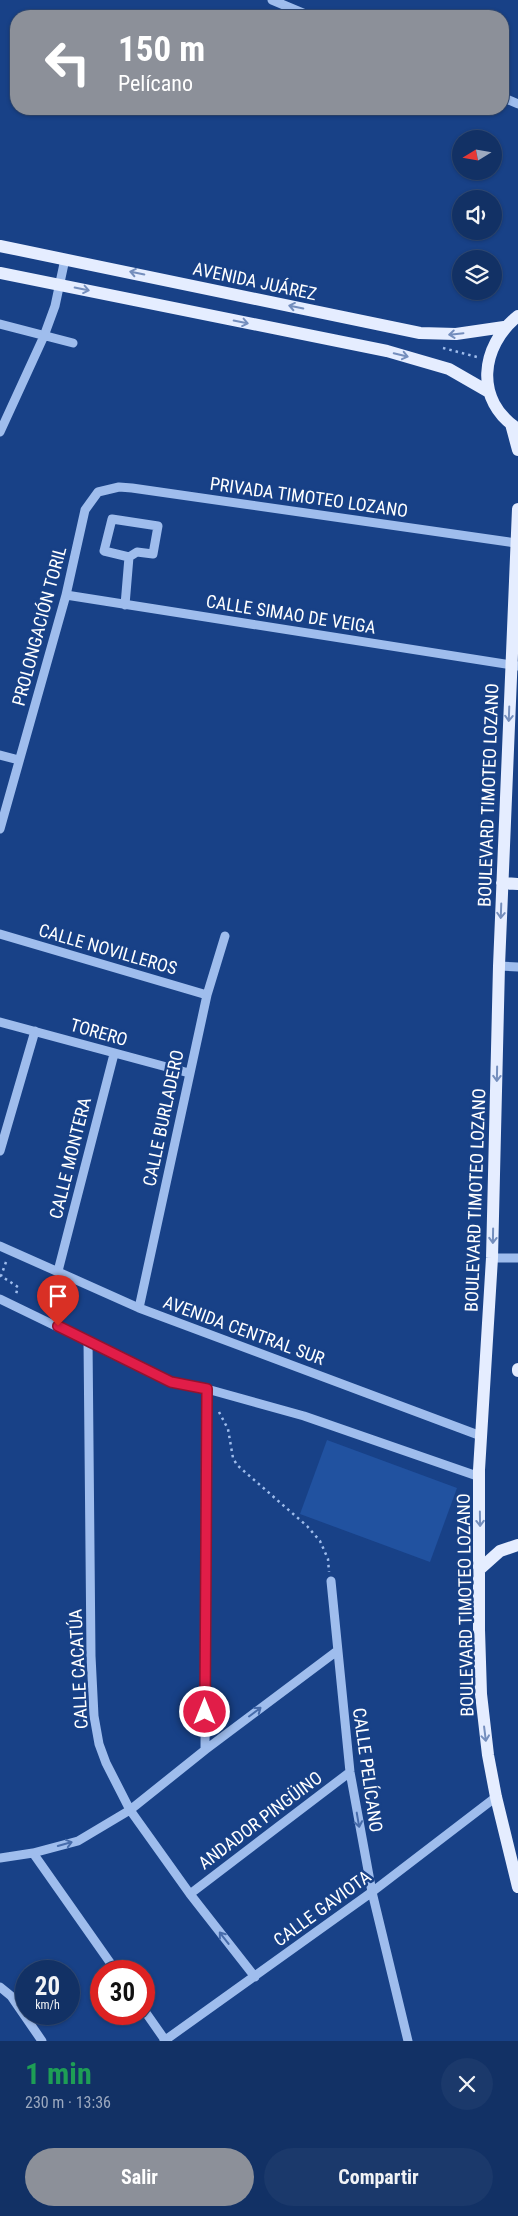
<!DOCTYPE html>
<html lang="es">
<head>
<meta charset="utf-8">
<style>
  body { margin:0; font-family:"Roboto Condensed",sans-serif; background:#1b396b; color:#f1f3f6; height:100vh; display:flex; flex-direction:column; font-size:19px; white-space:nowrap }
  * { box-sizing:border-box; margin:0 }
  p { font-size:16px; color:#9ca9bf }
  .icon { flex:none; width:28px; height:28px; fill:none; stroke:currentColor; stroke-width:2; stroke-linecap:round; stroke-linejoin:round }
  .map { position:relative; height:2041px; overflow:hidden }
  .details { display:flex; flex-direction:column; background:#123165; flex:1 }
  .details>* { flex:none }
  .top-card { position:absolute; left:10px; top:10px; width:499px; height:105px; border-radius:20px; box-shadow:0 1px 4px #0004,0 0 0 1px #314c79; background:#8c9099; color:#fff; overflow:hidden }
  .needle { width:32px; rotate:259deg }
  .tools { position:absolute; left:452px; top:130px; display:grid; gap:10px }
  .tools a { display:grid; place-items:center; width:50px; height:50px; border-radius:50%; background:#123165; box-shadow:0 1px 4px #0004,0 0 0 1px #314c79; font-size:25px }
  .speed { position:absolute; left:15px; top:1960px; display:flex; gap:10px; font-size:25px; font-weight:700; text-align:center }
  .speed>* { display:grid; place-content:center; width:65px; height:65px; border-radius:50%; background:#123165; box-shadow:0 1px 4px #0004,0 0 0 1px #314c79; line-height:1 }
  .speed small { font-size:12px; font-weight:400 }
  .speed .limit { border:8px solid #d22; background:#fff; color:#111 }
  .pin { position:absolute; display:grid; place-items:center; width:42px; height:42px; color:#fff; margin:-51px -21px; border-radius:50% 50% 50% 0; rotate:-45deg; box-shadow:0 0 5px #0007 }
  .pin .icon { rotate:45deg }
  .me { position:absolute; width:55px; margin:-28px; rotate:0deg; stroke-linejoin:round; filter:drop-shadow(0 0 4px #0008) }
  .turn { display:flex; align-items:center; gap:18px; height:105px; padding:0 25px; font-size:22px }
  .turn .icon { width:65px; height:65px; stroke-width:2.5 }
  .turn b { display:block; font-size:35px; line-height:42px }
  .round { display:grid; place-items:center; flex:none; width:52px; height:52px; border-radius:26px; background:#1b396b }
  .head { display:flex; align-items:center; justify-content:space-between; height:85px; padding:0 25px }
  h1 { font-size:30px; font-weight:700; line-height:38px; color:#1e9e55 }
  .primary-button { display:flex; gap:10px; margin-top:auto; padding:10px 25px }
  .primary-button a { flex:1; height:58px; border-radius:30px; background:#8c9099; color:#fff; font-size:20px; font-weight:700; line-height:58px; text-align:center }
  .primary-button a+a { background:#1b396b; color:#f1f3f6 }
  .map>svg:first-child { display:block }
</style>
</head>
<body>
<div class="map">
<svg width="518" height="2041" viewBox="0 0 518 2041">
  <rect width="100%" height="100%" fill="#184187"/>
  <path fill="#2152a0" d="M327,1440L457,1488L430,1562L300,1514Z"/>
  <g fill="none" stroke-linecap="round" stroke-linejoin="round">
    <path stroke="#9fbded" stroke-width="2.5" stroke-dasharray="2.5 4" stroke-linecap="butt" d="M443,348L477,357
      M6,1262L1,1276L18,1287L16,1294
      M219,1412L228,1429L233,1458L237,1465L307,1526L320,1541L328,1559L329,1572"/>
    <path stroke="#9fbded" stroke-width="9" d="M272,0L310,16
      M502,97L518,104
      M0,324L73,343
      M0,432L44,336L55,306L65,259
      M112,519L158,526L153,554L137,552L129,557L104,551Z
      M66,595L518,666
      M125,605L129,557
      M0,755L19,760
      M0,829L66,595L85,510L98,492L119,487L132,488L516,543
      M0,934L207,995
      M499,966L518,967
      M0,1022L189,1073
      M0,1151L35,1031
      M0,1246L139,1308L481,1436
      M492,1258H518
      M58,1271L114,1054
      M0,1299L171,1382L207,1389L304,1416L480,1477
      M139,1308L207,995L225,936
      M88,1340L91,1656L94,1716L99,1744L106,1763L130,1810L190,1894L255,1977
      M331,1581L350,1772L372,1892L408,2041
      M205,1750L207,1389
      M33,1853L116,1971
      M0,1858L33,1853L78,1841L130,1810L205,1750L337,1651
      M190,1894L350,1772
      M0,1987L11,1996L42,2041
      M144,2010L165,2040
      M164,2041L372,1892L496,1797"/>
    <path stroke="#e5edff" stroke-width="12" d="M0,246L420,333L456,334L504,327
      M0,273L387,351L449,369L489,392
      M518,316C480,346 474,401 518,429
      M511,424L518,450
      M518,509L499,966L492,1258L479,1470V1630L481,1694L488,1755L496,1797L518,1887
      M502,883L518,884
      M518,1369V1371
      M481,1568L500,1551L518,1545"/>
  </g>
  <defs><path id="oneway-shaft" d="M-6 0H5M1.5-3L5.5 0L1.5 3" fill="none" stroke-width="1.6" stroke-linecap="round" stroke-linejoin="round" transform="scale(1.25)"/></defs>
  <g stroke="#748ebd">
    <use href="#oneway-shaft" transform="translate(137 273) rotate(-168)"/>
    <use href="#oneway-shaft" transform="translate(82 289) rotate(11)"/>
    <use href="#oneway-shaft" transform="translate(296 307) rotate(-168)"/>
    <use href="#oneway-shaft" transform="translate(241 322) rotate(11)"/>
    <use href="#oneway-shaft" transform="translate(456 334) rotate(174)"/>
    <use href="#oneway-shaft" transform="translate(401 355) rotate(14)"/>
    <use href="#oneway-shaft" transform="translate(509 714) rotate(92)"/>
    <use href="#oneway-shaft" transform="translate(501 911) rotate(92)"/>
    <use href="#oneway-shaft" transform="translate(497 1074) rotate(91)"/>
    <use href="#oneway-shaft" transform="translate(493 1236) rotate(91)"/>
    <use href="#oneway-shaft" transform="translate(480 1519) rotate(89)"/>
    <use href="#oneway-shaft" transform="translate(485 1734) rotate(83)"/>
  </g>
  <g stroke="#476cab">
    <use href="#oneway-shaft" transform="translate(255 1712) rotate(-37)"/>
    <use href="#oneway-shaft" transform="translate(358 1820) rotate(80)"/>
    <use href="#oneway-shaft" transform="translate(65 1844) rotate(-16)"/>
    <use href="#oneway-shaft" transform="translate(224 1938) rotate(-128)"/>
  </g>
  <g fill="none" stroke-linecap="round" stroke-linejoin="round">
    <defs>
      <path id="route" d="M58,1326L171,1382L207,1389L205,1712"/>
    </defs>
    <use href="#route" stroke="#92132f" stroke-width="12"/>
    <use href="#route" stroke="#e11d48" stroke-width="9"/>
  </g>
  <g text-anchor="middle" dominant-baseline="central" stroke-width="5" stroke-linejoin="round" paint-order="stroke">
    <g font-size="18" fill="#fff" stroke="#184187">
      <text transform="translate(255 281) rotate(12)">AVENIDA JUÁREZ</text>
      <text transform="translate(309 497) rotate(8)">PRIVADA TIMOTEO LOZANO</text>
      <text transform="translate(291 614) rotate(9)">CALLE SIMAO DE VEIGA</text>
      <text transform="translate(39 626) rotate(-75)">PROLONGACIÓN TORIL</text>
      <text transform="translate(488 795) rotate(-88)">BOULEVARD TIMOTEO LOZANO</text>
      <text transform="translate(108 949) rotate(16)">CALLE NOVILLEROS</text>
      <text transform="translate(99 1032) rotate(16)">TORERO</text>
      <text transform="translate(163 1118) rotate(-78)">CALLE BURLADERO</text>
      <text transform="translate(70 1158) rotate(-76)">CALLE MONTERA</text>
      <text transform="translate(475 1200) rotate(-88)">BOULEVARD TIMOTEO LOZANO</text>
      <text transform="translate(244 1330) rotate(20)">AVENIDA CENTRAL SUR</text>
      <text transform="translate(465 1605) rotate(-91)">BOULEVARD TIMOTEO LOZANO</text>
      <text transform="translate(78 1669) rotate(-93)">CALLE CACATÚA</text>
      <text transform="translate(368 1770) rotate(82)">CALLE PELÍCANO</text>
      <text transform="translate(260 1820) rotate(-37)">ANDADOR PINGÜINO</text>
      <text transform="translate(322 1908) rotate(-36)">CALLE GAVIOTA</text>
    </g>
  </g>
</svg>
<div class="tools">
<a><svg class="needle" viewBox="-14 -14 28 28"><path d="M0-13l5 13h-10z" fill="#e53935"/><path d="M0 13l5-13h-10z" fill="#9ca9bf"/></svg></a>
<a><svg class="icon" aria-label="sound" viewBox="0 0 24 24"><path d="M4 9h4l5-4v14l-5-4H4zM17 9q2 3 0 6"/></svg></a>
<a><svg class="icon" aria-label="layers" viewBox="0 0 24 24"><path d="M12 4l9 5-9 5-9-5zM3 14l9 5 9-5"/></svg></a>
</div>
<div class="speed"><div>20<small>km/h</small></div><div class="limit">30</div></div>
<div class="pin" style="left:58px;top:1326px;background:#d93025"><svg class="icon" aria-label="arrive" viewBox="0 0 24 24"><path d="M6 21V4h12l-3 4 3 4H6"/></svg></div>
<svg class="me" style="left:205px;top:1712px" viewBox="-20 -20 40 40"><circle r="17" fill="#e11d48" stroke="#fff" stroke-width="3"/><path d="M0-11L8 9 0 5-8 9z" fill="#fff"/></svg>
<div class="top-card">
<div class="turn"><svg class="icon" aria-label="left" viewBox="0 0 24 24"><path d="M17 20v-9H6M10 6l-5 5 5 5"/></svg><div><b>150 m</b>Pelícano</div></div>
</div>
</div>
<section class="details">
<div class="head"><div><h1>1 min</h1><p>230 m · 13:36</p></div><a class="round"><svg class="icon" aria-label="close" viewBox="0 0 24 24"><path d="M6 6l12 12M18 6L6 18"/></svg></a></div>
<div class="primary-button"><a>Salir</a><a>Compartir</a></div>
</section>
</body>
</html>
